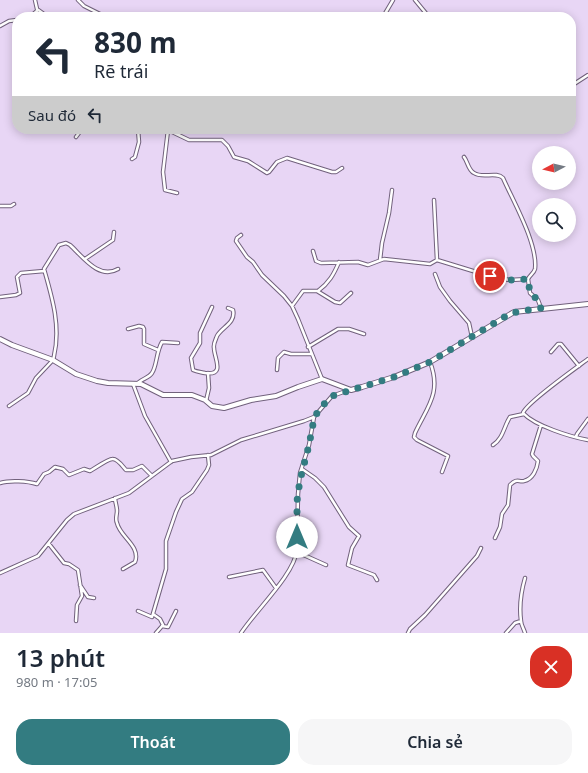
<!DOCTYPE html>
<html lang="vi">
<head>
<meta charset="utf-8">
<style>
  body { margin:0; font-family:"Noto Sans",sans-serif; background:#f6f6f7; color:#1f2937; height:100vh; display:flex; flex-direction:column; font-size:15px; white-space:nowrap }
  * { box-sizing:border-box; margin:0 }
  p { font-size:13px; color:#747a83 }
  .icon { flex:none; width:22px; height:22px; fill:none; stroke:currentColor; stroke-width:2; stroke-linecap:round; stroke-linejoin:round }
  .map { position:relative; height:633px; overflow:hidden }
  .sheet { display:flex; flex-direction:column; background:#fff; flex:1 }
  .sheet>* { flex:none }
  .banner { position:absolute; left:12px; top:12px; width:564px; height:122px; border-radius:16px; box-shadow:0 2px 10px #0003; background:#fff; color:#1f2937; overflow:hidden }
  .needle { width:26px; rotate:263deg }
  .fabs { position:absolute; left:532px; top:146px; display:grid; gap:8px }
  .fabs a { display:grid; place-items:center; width:44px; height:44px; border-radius:50%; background:#fff; box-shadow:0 2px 10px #0003; font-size:20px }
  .pin { position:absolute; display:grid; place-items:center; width:34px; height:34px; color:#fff; margin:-17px; border:2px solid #fff; border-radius:50%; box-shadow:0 1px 4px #0007 }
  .me { position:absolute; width:44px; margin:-22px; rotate:0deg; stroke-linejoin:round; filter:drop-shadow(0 0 3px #0008) }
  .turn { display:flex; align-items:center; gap:14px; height:84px; padding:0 16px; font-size:18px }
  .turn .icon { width:52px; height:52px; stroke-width:2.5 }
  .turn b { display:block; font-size:28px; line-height:34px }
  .then { display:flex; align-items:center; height:38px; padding:0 16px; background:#0003; gap:8px; font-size:15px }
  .round { display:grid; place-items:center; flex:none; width:42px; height:42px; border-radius:16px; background:#f6f6f7 }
  .overview { display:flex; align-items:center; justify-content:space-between; height:68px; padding:0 16px }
  h1 { font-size:24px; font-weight:600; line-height:30px }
  .button { display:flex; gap:8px; margin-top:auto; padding:8px 16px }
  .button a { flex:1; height:46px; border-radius:16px; background:#337c81; color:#fff; font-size:16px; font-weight:600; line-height:46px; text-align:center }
  .button a+a { background:#f6f6f7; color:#1f2937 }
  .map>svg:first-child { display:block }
</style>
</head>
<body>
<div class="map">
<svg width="588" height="633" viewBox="0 0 588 633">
  <rect width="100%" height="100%" fill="#e8d6f5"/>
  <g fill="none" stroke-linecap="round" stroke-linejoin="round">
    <defs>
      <path id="street" d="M35,0L37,9L48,17
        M78,0L84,6L106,17
        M415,0L429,17
        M30,17L38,10
        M383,17L393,0
        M0,26L9,21L17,20
        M571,86L588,75
        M166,129L189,140H222L228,146L234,157L248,161L267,173L269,172L277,162L287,158L332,172H336L342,168
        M168,130L163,172L165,190L177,193
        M76,137L82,129
        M464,157C468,162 468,170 474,173C483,179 496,171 503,178C513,201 538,244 535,269C534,273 530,275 528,279L530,293L538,300L541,308
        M132,159L135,157L139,142L138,129
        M434,200L437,260L496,278L510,280L528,279
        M0,206H11L14,204
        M241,235L237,238L236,241L247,257L253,262L262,275L284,296L292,306L298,319L322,379
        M313,251L316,261L321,263L358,262L368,265L384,259L430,264L437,260
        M85,259L113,240L114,232
        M380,260L382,243L389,213L392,190
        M435,274L440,287L450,301L469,323L472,337
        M318,291C329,283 334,274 339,262
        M0,297L16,295L20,293L17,277L21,273L44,271
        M292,306L303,291H317L335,302L340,303L351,293
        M212,307L200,333V343L191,358L193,370C197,372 201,372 205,373C226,376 214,358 214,348C213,344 216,339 217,336C222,327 236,323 233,310L228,308
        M128,329L139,326L143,327L144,329V344L158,350
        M308,347L338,329H349L364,334
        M551,352L558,344H561L579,366
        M588,359C576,368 526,403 523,413C535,426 571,437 588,440
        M430,362C442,393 427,407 415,433L414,437L417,440L448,456L442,472
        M277,370L278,358L284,352L291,354H311
        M133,384L145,416L171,462
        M137,384C141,379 149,378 152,373C157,366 156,352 162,342L178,343
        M206,401L209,388L208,373
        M9,406L28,393L36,378L53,360L54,356C61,326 52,297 44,269L59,245L66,243L70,245C83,257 99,280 118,269
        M576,437L577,434L588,419
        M493,445C503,439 504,426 510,417L524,414
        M302,469L315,478L324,487L349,527L359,536L352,548L348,565L374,575L377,580
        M0,483C9,480 28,481 37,484L44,474L49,472L55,467L63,469L69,475L84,469L90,471C94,469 109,458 113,459C118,459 123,467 126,470H133L142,466L152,476
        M115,498C115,502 117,506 117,511C117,515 115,519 117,523C120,537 141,546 135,562L123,569
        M495,538L500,527L502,514L508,505L510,485C517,478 518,482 524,481C533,479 537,469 538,461L533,456L532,454L541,425
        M49,544L64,563L69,564L78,570L82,596L77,605L76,621
        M297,552L326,565
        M0,573L38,556L67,520L74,514L129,493L172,461L191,457L211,455L241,440L304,421L314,417
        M229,577L263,570L276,588
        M525,578C521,592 519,606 521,621C521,625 524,629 525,633
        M80,585L88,597L94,598
        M138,611L152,617L166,569V541L176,512L182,499L192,492L207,470L209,465L208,455
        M153,614L160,619L163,625L156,633
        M162,626L168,627L176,611
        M241,633C256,610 294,575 297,550L298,494L300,473L309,445L314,417L332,396L349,390
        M408,633L410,629L425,615L477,556L481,548
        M506,633L515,623L521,621"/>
      <path id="secondary" d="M0,339L12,345L53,360L76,374L97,381L108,383L141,384L163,395H192L205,400L212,406L224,408L251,400L276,396L298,387L322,379L351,390L362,387L394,377L430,362L514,312L588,304"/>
    </defs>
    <use href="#street" stroke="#71617c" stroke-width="4.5"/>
    <use href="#secondary" stroke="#71617c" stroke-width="6"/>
    <use href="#street" stroke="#fff" stroke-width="2.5"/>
    <use href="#secondary" stroke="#fff" stroke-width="4"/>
  </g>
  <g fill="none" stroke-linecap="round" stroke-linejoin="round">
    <path stroke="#337c81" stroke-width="7" stroke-dasharray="0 12.6" d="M297,537V501L300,480L309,445L314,419L319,409L332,396L394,377L430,362L511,313L541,308L538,300L530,293L528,279L510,280L490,276"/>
  </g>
</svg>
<div class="fabs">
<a><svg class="needle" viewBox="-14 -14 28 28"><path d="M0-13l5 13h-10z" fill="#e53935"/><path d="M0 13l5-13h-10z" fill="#747a83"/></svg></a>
<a><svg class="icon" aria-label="search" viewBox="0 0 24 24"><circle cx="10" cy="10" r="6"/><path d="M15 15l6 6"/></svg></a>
</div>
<div class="pin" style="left:490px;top:276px;background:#d93025"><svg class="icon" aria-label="arrive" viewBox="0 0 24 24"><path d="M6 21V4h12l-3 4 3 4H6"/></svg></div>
<svg class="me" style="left:297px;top:537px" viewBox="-20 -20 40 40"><circle r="19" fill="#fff"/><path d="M0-13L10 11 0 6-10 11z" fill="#337c81"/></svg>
<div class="banner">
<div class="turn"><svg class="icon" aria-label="left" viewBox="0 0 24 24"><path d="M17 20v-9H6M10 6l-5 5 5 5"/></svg><div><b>830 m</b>Rẽ trái</div></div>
<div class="then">Sau đó<svg class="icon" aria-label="left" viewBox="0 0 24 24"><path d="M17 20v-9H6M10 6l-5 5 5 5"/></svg></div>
</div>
</div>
<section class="sheet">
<div class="overview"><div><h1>13 phút</h1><p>980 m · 17:05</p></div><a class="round" style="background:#d93025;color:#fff"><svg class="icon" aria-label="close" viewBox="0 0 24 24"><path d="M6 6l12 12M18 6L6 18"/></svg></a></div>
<div class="button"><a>Thoát</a><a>Chia sẻ</a></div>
</section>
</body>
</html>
